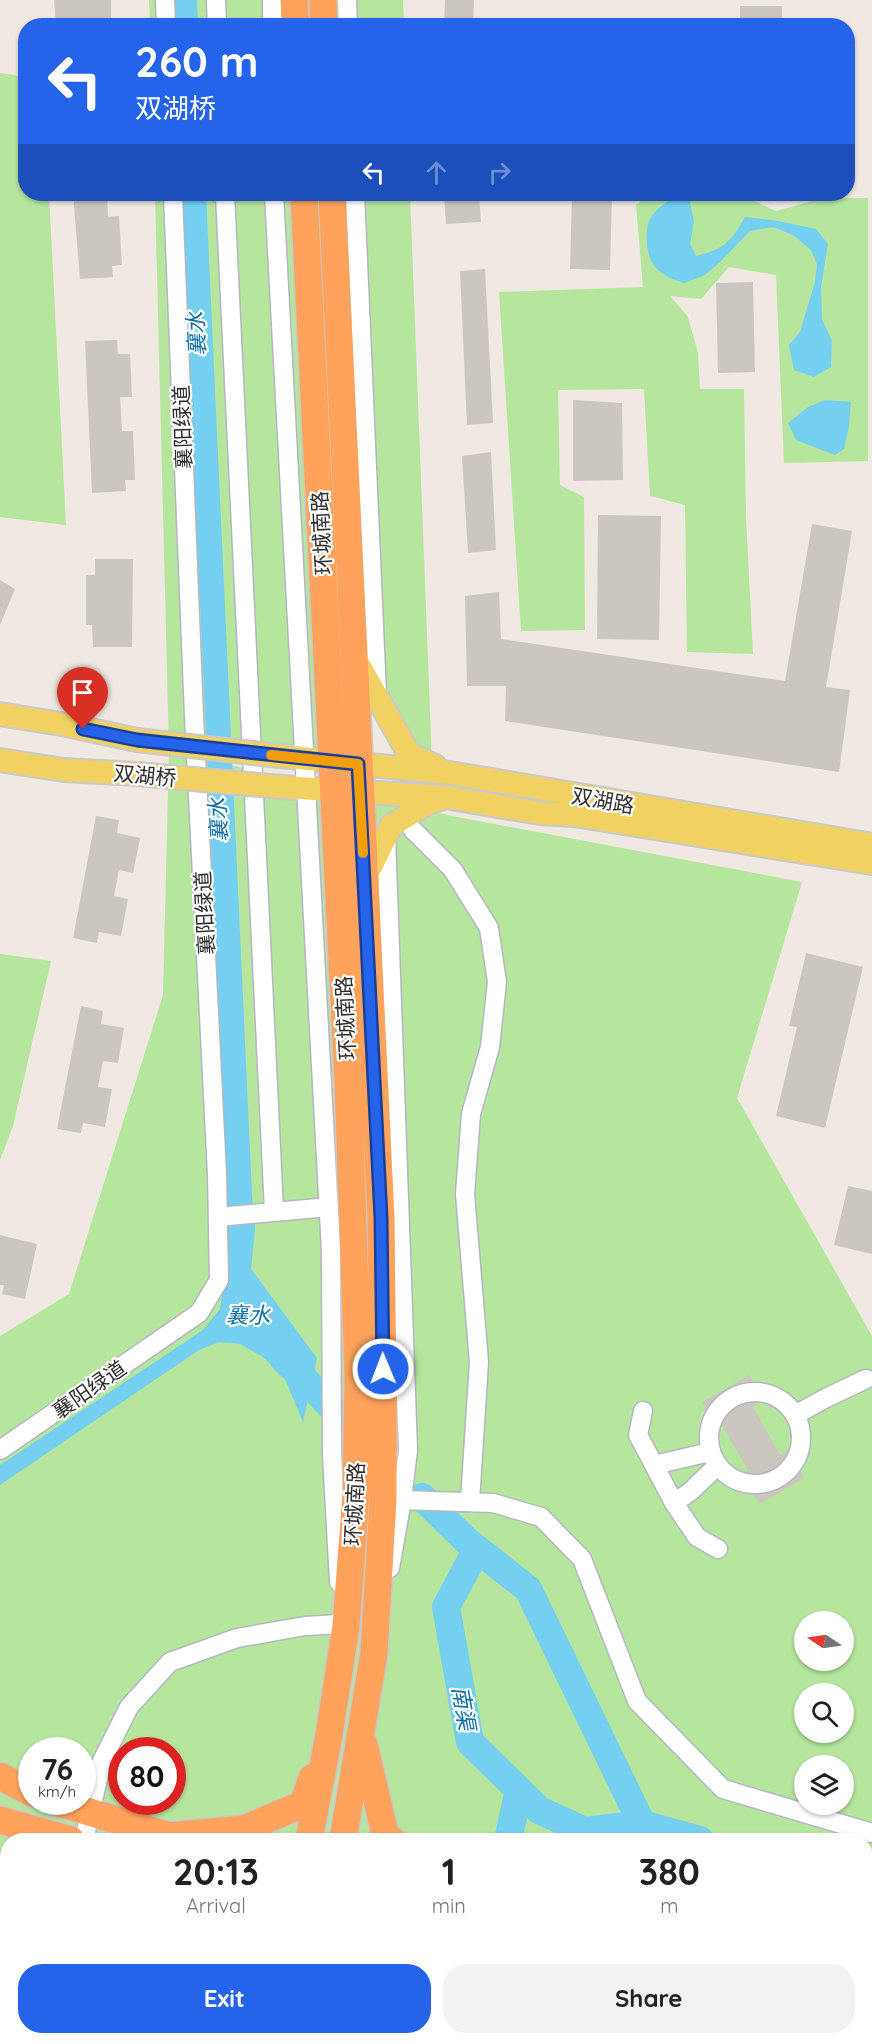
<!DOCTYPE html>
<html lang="en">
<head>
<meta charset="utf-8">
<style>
  body { margin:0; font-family:Quicksand,"Noto Sans SC",sans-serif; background:#f2f2f2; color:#202124; height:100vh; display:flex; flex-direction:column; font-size:22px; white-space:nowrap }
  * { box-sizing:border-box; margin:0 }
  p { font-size:20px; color:#757577 }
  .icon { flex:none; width:33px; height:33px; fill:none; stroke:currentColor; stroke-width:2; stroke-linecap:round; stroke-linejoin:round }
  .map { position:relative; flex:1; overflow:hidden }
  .details { position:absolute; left:0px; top:1833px; width:873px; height:212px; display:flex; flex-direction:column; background:#fff; border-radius:24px 24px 0 0; box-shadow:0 2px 4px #0004 }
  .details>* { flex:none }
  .banner { position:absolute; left:18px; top:18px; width:837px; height:183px; border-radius:24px; box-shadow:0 2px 4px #0004; background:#2563eb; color:#fff; overflow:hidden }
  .needle { width:39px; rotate:283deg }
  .tools { position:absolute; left:794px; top:1611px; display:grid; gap:12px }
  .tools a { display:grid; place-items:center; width:60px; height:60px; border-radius:50%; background:#fff; box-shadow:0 2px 4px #0004; font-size:30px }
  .speed { position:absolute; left:18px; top:1737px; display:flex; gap:12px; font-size:30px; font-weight:700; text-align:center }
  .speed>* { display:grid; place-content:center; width:78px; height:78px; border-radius:50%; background:#fff; box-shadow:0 2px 4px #0004; line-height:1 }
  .speed small { font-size:15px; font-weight:400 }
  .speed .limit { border:9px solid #d22; background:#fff; color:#111 }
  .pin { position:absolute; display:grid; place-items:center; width:51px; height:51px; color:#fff; margin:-62px -26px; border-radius:50% 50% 50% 0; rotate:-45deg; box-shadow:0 0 6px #0007 }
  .pin .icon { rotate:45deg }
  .me { position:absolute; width:66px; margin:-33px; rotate:359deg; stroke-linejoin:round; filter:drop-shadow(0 0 4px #0008) }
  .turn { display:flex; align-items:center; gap:21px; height:126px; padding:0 18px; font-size:27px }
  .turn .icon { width:78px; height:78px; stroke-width:2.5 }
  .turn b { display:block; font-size:42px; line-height:51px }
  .lanes { display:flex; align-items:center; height:57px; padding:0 18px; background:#0003; justify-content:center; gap:30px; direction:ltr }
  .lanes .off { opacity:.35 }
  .eta { display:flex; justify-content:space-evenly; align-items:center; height:102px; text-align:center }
  .eta b { font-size:36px; font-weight:700; line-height:42px }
  .button { display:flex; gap:12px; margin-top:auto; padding:12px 18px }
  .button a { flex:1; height:69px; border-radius:24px; background:#2563eb; color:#fff; font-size:24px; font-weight:700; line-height:69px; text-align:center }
  .button a+a { background:#f2f2f2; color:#202124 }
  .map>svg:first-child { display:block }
</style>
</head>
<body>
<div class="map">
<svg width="872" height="2044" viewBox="0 0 872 2044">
  <rect width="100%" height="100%" fill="#efe9e1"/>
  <path fill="#b6e59e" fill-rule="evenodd" d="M149,0H294L296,25H150Z
    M323,0H403L404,25H324Z
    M0,73L14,75L25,79L26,194H49L66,525L0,517Z
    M155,194H304L333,761L174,752L452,816L802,882L737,1098L872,1336V2044H0V1336L69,1294L163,995L169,751ZM804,1622H843V1660H804ZM804,1694H843V1732H804ZM32,1750H82V1802H32ZM122,1750H172V1802H122ZM804,1766H843V1804H804ZM8,1840H866V2037H8Z
    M332,194H410L432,764L409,754L353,654Z
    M650,194H739L776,211L823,198H868V461L784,463L776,275L729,267L701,299L670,296L688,317L698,353L700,389H744L746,518L753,654L687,652L685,505L650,496L644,389L558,390L560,485L584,497L585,630L521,631L499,292L643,287L636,205Z
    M0,954L51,961L13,1126L0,1160Z"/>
  <path fill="#75cff0" d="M171,0H197L198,25H173Z
    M181,194H206L252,1194L255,1228L251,1269L317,1358L303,1422L285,1379L263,1357L240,1344L219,1342L199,1350L0,1485V1465L203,1330L220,1309L226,1268L224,1226L227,1187Z
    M674,197L689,198L694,222L690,244L696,256C723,250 732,241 745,217L778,221L816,229L828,244L821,287L822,319L832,341L831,367L814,377L794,370L789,345L800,332L815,282L817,264L811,250L793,235L773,227L750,231L717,265L703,276L684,283C674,280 663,276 656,268C646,258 644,231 650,219C654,210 667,202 674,197Z
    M825,400L851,402L849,426L844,449L835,455L796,440L788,423L808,407Z"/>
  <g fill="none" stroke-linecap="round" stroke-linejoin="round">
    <path stroke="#75cff0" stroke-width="28" d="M283,1358L371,1446
      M422,1497L467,1541L528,1589L642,1824L700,1840
      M477,1549L446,1607L470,1742L539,1810L585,1831L642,1824
      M508,1840L519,1790
      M866,1889L872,1891
      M419,2044L421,2042L461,2041L465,2037"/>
  </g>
  <path fill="#cbc7bf" d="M54,0H111V26H56Z
    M445,0H474L473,26H444Z
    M740,6H782V26H740Z
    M73,194H107L108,217L119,216L122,265L112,266L113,277L80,279Z
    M444,194H479L481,222L446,224Z
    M572,194H612L610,270L570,269Z
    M485,269L493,423L467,425L460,271Z
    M753,282L755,372L718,373L716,283Z
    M117,340L118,354H130L132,397H120L122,431H133L135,480H125L126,491L92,493L85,341Z
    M573,400L622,403L623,480L573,481Z
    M491,452L496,550L468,553L462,456Z
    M598,515L661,516L659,640L597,639Z
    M812,524L852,531L826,687L850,690L839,772L505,721L506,686H467L465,596L499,592L501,639L785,681Z
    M95,559H133L132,647H93L92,625H86V575H95Z
    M0,580L15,589L0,625Z
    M96,816L119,820L117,833L140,838L133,873L119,870L114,896L128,899L121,936L99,932L97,943L73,938Z
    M806,953L863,967L825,1128L776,1116L797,1027L789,1026Z
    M81,1006L103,1011L101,1024L124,1028L118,1063L103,1061L98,1087L112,1089L105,1127L83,1123L81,1133L57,1129Z
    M848,1186L872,1191V1254L834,1245Z
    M0,1235L37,1244L25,1299L2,1294L4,1285H0Z
    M749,1375L763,1401L753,1407L780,1455L788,1450L804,1478L760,1504L743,1474L748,1470L721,1424L717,1428L702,1402Z"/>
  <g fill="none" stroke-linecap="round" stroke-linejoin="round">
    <defs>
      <path id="minor" d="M165,0L166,26
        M216,0L217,26
        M272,0V26
        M347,0L348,26
        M225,194L274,1211
        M274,194L331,1251L332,1454L339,1582
        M355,194L377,695
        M413,830L453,870L489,928L497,982L490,1047L471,1114L465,1194L479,1362L470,1501
        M386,837L408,1450L402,1500L390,1568
        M218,1217L329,1207
        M709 1438a46 46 0 1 1 92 0a46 46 0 1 1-92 0Z
        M643,1411L638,1435L654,1465L710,1452
        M795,1415L826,1398L866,1379
        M0,1450L199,1313L219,1280L217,1174L194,716L173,194
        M654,1465L674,1503
        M718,1465L691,1491L674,1503L697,1537L718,1549
        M402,1500L493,1503L541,1517L582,1559L637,1701L723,1789L872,1833
        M84,1840L102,1761L129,1707L170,1662L237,1638L305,1626L341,1624
        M866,2000L872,2002
        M719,2037L747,2044
        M109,2044L118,2038
        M257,2044L258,2037
        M273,2044L274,2037
        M319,2044L323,2037
        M784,2044L785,2037"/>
      <path id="major" d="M354,656L409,754L435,766
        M0,714L67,725L137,740
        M280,756L450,773L872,845
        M0,760L64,770L137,774
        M282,787L445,797L540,813L574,815L872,863
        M364,881L391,826L429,802L441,799"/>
      <path id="highway" d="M294,0L296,26
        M323,0L324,26
        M304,194L348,1081L358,1377L356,1494L346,1626L329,1735L309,1840
        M332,194L381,1218L383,1391V1500L374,1653L343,1840
        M364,1745L385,1834L392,1840
        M0,1776L32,1793
        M56,1802L183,1840
        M0,1820L71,1840
        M168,1836L244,1829L303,1804L312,1778
        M866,2027L872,2029
        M803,2037L830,2044"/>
    </defs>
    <use href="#minor" stroke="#b4b7c1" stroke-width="21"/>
    <use href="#major" stroke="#c9c9c9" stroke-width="26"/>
    <use href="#highway" stroke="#c9c9c9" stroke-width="30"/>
    <use href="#minor" stroke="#fff" stroke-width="18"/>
    <use href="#major" stroke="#f2d163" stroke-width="22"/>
    <use href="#highway" stroke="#ffa35c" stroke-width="27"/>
    <defs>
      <path id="major-bridge" d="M137,740L280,756
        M137,774L282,787"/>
    </defs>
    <use href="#major-bridge" stroke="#c9c9c9" stroke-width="26" stroke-linecap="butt"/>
    <use href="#major-bridge" stroke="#f2d163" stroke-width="22"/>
  </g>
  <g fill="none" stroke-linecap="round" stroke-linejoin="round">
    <defs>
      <path id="route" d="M83,729L137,740L358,764L381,1218L383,1369"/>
    </defs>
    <use href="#route" stroke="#184099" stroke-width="15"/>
    <use href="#route" stroke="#2563eb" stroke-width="10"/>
    <path stroke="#f59e0b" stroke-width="10" d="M271,755L358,764L363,853"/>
  </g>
  <g text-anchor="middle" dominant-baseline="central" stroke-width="4.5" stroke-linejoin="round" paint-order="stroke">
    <g font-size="21" fill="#2e2e2e" stroke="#fff">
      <text transform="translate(182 427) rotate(-92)">襄阳绿道</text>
      <text transform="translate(321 533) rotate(-93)">环城南路</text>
      <text transform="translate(145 775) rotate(5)">双湖桥</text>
      <text transform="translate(603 800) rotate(10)">双湖路</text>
      <text transform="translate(204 913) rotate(-93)">襄阳绿道</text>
      <text transform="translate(345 1018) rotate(-93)">环城南路</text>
      <text transform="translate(89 1389) rotate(-35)">襄阳绿道</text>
      <text transform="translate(354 1504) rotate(-87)">环城南路</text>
    </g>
    <g font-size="22" font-style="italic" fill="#0d6fa3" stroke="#fff">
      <text transform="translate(196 334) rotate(-93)">襄水</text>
      <text transform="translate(218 820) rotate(-93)">襄水</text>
      <text x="248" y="1315">襄水</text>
      <text transform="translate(464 1708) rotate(80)">南渠</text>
    </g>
  </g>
</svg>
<div class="tools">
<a><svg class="needle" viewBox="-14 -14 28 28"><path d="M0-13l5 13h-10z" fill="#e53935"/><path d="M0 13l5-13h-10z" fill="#757577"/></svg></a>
<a><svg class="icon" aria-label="search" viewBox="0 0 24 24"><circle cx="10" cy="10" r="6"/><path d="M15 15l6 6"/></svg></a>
<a><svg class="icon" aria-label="layers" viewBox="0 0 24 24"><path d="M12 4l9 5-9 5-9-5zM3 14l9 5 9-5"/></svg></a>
</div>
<div class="speed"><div>76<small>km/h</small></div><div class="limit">80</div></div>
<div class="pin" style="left:83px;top:729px;background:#d93025"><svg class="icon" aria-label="arrive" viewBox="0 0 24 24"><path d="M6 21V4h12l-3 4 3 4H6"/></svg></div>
<svg class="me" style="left:383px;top:1369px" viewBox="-20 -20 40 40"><circle r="17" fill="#2563eb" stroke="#fff" stroke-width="3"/><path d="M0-11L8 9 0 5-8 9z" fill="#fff"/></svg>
<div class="banner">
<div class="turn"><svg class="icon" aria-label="left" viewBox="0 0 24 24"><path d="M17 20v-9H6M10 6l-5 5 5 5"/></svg><div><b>260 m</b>双湖桥</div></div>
<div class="lanes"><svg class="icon" aria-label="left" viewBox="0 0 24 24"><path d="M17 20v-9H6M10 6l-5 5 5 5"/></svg><svg class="icon off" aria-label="ahead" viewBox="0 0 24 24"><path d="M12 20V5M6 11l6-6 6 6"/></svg><svg class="icon off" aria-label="right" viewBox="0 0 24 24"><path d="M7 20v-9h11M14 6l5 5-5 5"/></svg></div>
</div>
<section class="details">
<div class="eta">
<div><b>20:13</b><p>Arrival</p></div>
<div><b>1</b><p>min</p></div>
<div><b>380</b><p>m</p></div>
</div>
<div class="button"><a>Exit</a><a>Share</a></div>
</section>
</div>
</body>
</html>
